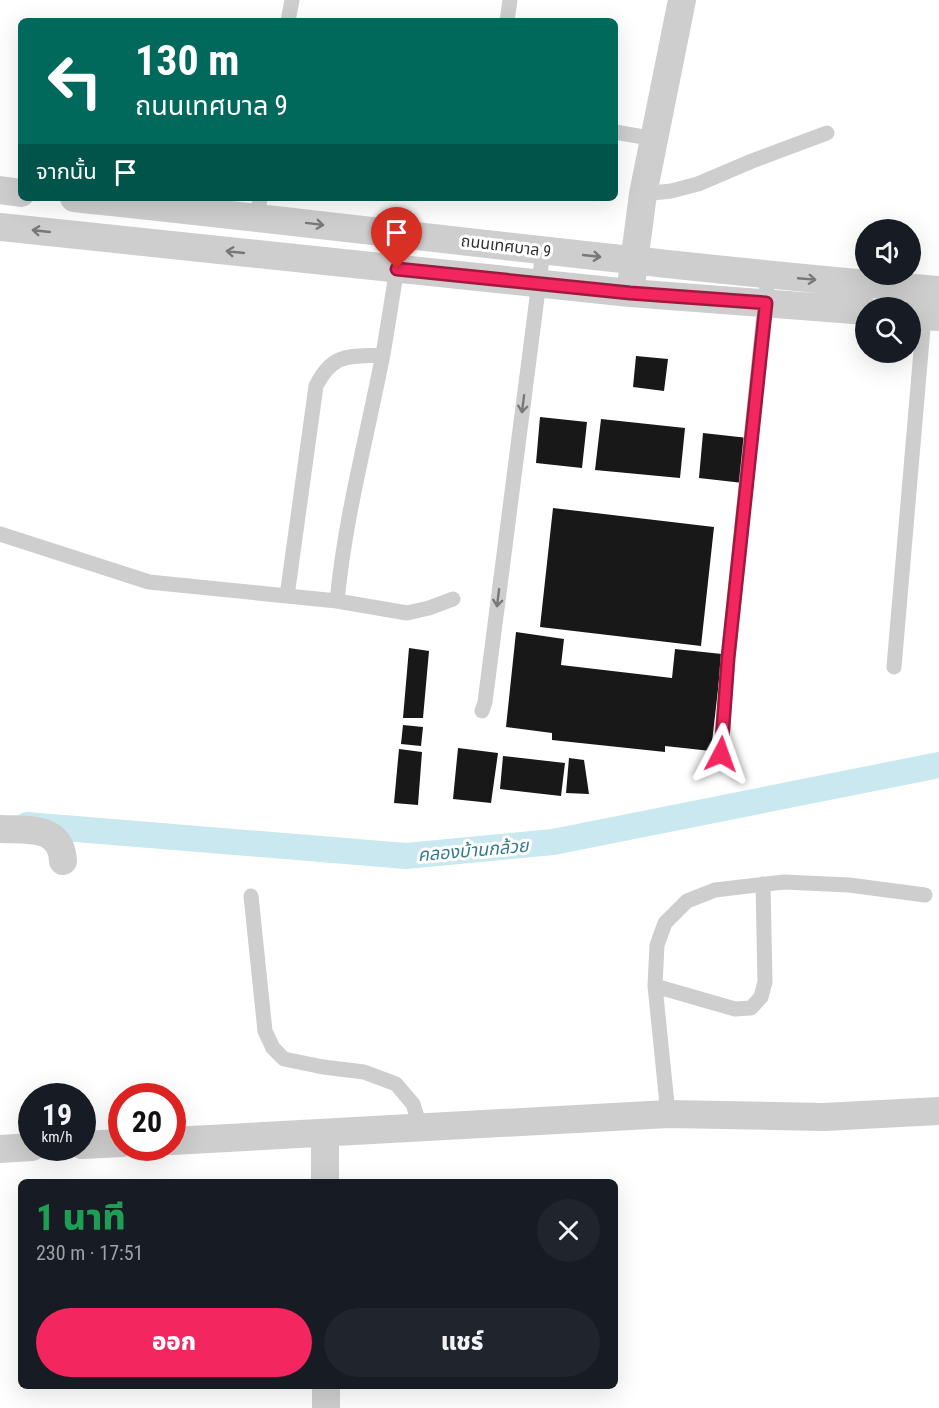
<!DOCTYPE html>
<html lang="th">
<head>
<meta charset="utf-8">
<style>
  body { margin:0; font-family:"Roboto Condensed","Noto Sans Thai",sans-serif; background:#20242c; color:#f1f3f6; height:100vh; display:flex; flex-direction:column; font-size:22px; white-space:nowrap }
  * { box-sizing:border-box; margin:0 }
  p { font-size:20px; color:#9ea1a6 }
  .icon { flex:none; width:33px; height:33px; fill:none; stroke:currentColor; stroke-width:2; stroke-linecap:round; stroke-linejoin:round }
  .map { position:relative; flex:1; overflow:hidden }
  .side { position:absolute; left:18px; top:1179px; width:600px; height:210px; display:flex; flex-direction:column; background:#171b24; border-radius:9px; box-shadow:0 6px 24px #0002 }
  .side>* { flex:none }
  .hud { position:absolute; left:18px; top:18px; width:600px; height:183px; border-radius:9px; box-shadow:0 6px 24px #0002; background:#00695c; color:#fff; overflow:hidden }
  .buttons { position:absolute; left:855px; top:219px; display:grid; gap:12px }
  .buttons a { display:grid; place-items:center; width:66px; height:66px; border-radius:50%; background:#171b24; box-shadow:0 6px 24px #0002; font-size:30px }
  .speed { position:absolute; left:18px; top:1083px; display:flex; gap:12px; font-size:30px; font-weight:700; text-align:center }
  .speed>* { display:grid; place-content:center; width:78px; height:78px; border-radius:50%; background:#171b24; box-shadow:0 6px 24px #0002; line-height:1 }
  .speed small { font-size:15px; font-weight:400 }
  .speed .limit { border:9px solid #d22; background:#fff; color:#111 }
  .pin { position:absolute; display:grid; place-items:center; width:51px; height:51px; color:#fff; margin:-62px -26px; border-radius:50% 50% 50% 0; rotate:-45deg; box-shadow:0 0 6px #0007 }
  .pin .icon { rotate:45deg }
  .me { position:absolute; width:66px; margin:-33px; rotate:4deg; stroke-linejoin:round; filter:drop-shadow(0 0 4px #0008) }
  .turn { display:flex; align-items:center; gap:21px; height:126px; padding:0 18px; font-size:27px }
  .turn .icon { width:78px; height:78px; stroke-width:2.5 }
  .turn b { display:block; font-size:42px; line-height:51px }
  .then { display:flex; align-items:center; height:57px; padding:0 18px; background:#0003; gap:12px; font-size:22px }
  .round { display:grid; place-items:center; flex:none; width:63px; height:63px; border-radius:32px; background:#20242c }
  .overview { display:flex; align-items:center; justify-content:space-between; height:102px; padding:0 18px }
  h1 { font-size:36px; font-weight:800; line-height:45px; color:#1e9e55 }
  .primary-button { display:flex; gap:12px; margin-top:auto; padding:12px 18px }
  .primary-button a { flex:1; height:69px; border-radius:36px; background:#f4265f; color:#fff; font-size:24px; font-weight:800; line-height:69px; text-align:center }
  .primary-button a+a { background:#20242c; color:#f1f3f6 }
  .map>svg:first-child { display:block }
</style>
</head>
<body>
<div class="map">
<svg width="939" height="1408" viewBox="0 0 939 1408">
  <rect width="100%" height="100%" fill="#fff"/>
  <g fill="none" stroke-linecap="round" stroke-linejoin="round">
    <path stroke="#c9e8ef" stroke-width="26" d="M27,825L406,856L553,842L939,765"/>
  </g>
  <path fill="#181818" d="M636,356L668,359L664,391L633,387Z
    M540,417L587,422L582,468L536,463Z
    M601,419L685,428L680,478L595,470Z
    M703,433L748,438L743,483L699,478Z
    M553,508L714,527L701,646L540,627Z
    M516,632L564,639L561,665L672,678L675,649L722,654L711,751L665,746V752L552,740V733L506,727Z
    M409,648L429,651L423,718H403Z
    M403,725L423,727L421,746L401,744Z
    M458,748L498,753L491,803L453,799Z
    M399,749L422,752L418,805L394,803Z
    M503,756L565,763L561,796L500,789Z
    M569,758L584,760L589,794L566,793Z"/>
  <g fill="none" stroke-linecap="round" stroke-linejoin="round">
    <path stroke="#cecece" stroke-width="15" d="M288,21L292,0
      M507,21L510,0
      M615,132L655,139
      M643,194L671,191L698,184L752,161L827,133
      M257,217L260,198
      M0,534L149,582L337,601C345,517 367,437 383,354C388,326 392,297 397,269
      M287,596L316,386C333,352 349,357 383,355
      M337,601L407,613L429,608L453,599
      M894,667L924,316
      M482,711L485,702L543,251
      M721,754L728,658L768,275
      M251,896L265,1031L273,1048L284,1059L323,1067L364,1072L396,1084L413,1104L420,1126
      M655,986L735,1009L751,1008L761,997L765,982L763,884
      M668,1114L655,986L657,945L665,923L687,901L715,890L784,882L849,885L925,895"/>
    <path stroke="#cecece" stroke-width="28" d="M0,190L21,193
      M74,198C362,228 650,266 939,290
      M0,227L630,293L866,311
      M632,278L643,194L682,0
      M910,315L939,317
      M0,829C27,830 61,825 63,861
      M325,1133V1182
      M172,1141L668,1114L824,1117L939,1111
      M82,1145L122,1143
      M0,1149L32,1147
      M326,1386V1408"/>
  </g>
  <defs><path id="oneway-shaft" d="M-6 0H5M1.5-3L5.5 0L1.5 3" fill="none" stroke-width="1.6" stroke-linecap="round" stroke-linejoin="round" transform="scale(1.5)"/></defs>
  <g stroke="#787878">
    <use href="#oneway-shaft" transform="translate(315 224) rotate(7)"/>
    <use href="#oneway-shaft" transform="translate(41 231) rotate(-174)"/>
    <use href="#oneway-shaft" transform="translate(235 252) rotate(-174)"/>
    <use href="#oneway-shaft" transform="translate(592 256) rotate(6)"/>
    <use href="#oneway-shaft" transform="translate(807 279) rotate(5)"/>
    <use href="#oneway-shaft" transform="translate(523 404) rotate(97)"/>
    <use href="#oneway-shaft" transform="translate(498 598) rotate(97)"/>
  </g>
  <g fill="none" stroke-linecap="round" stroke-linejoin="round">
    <defs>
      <path id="route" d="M397,269L630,293L766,303L728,658L721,754"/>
    </defs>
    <use href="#route" stroke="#9f193e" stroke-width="15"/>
    <use href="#route" stroke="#f4265f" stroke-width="10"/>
  </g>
  <g text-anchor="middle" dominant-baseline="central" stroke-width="6" stroke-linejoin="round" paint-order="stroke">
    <g font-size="16" fill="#313131" stroke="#fff">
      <text transform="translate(506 246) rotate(7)">ถนนเทศบาล 9</text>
    </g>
    <g font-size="18" font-style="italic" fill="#327c8d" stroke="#fff">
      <text transform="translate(473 850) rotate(-5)">คลองบ้านกล้วย</text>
    </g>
  </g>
</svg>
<div class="buttons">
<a><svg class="icon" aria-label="sound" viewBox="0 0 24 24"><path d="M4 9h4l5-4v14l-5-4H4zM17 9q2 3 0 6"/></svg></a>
<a><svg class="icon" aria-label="search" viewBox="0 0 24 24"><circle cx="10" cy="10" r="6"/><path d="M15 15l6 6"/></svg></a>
</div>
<div class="speed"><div>19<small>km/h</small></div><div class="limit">20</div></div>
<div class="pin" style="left:397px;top:269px;background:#d93025"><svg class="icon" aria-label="arrive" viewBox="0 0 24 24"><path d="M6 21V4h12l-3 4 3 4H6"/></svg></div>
<svg class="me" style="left:721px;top:754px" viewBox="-20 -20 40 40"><path d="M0-17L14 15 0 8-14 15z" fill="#f4265f" stroke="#fff" stroke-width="4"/></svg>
<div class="hud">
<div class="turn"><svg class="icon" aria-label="left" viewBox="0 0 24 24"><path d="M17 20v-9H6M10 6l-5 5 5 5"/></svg><div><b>130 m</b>ถนนเทศบาล 9</div></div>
<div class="then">จากนั้น<svg class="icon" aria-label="arrive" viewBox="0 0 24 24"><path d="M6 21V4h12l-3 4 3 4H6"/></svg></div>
</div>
<section class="side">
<div class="overview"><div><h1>1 นาที</h1><p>230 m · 17:51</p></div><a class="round"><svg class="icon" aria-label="close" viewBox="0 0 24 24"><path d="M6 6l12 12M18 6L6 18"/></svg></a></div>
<div class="primary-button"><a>ออก</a><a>แชร์</a></div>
</section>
</div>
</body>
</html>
